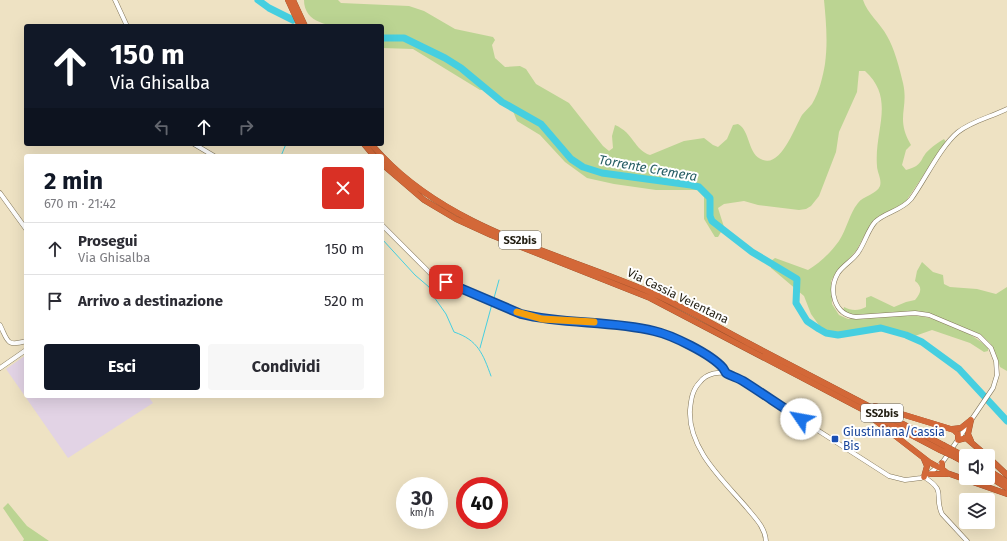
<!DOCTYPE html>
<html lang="it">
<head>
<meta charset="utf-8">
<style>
  body { margin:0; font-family:"Fira Sans",sans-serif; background:#f7f7f7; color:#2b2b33; height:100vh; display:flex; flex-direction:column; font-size:15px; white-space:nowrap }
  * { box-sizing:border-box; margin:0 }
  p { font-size:13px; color:#7c7c81 }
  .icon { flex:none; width:22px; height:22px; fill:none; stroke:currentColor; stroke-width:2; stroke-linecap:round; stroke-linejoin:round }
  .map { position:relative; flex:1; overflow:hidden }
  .sheet { position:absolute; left:24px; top:154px; width:360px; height:244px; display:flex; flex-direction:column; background:#fff; border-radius:4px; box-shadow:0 4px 16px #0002 }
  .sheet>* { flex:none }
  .banner { position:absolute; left:24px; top:24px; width:360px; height:122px; border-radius:4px; box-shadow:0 4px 16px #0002; background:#111827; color:#fff; overflow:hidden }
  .controls { position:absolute; left:959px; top:449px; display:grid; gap:8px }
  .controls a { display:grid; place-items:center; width:36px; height:36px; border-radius:4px; background:#fff; box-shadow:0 4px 16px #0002; font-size:20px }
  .speed { position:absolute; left:396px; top:477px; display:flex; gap:8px; font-size:20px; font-weight:700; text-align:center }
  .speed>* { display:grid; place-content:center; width:52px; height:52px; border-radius:50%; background:#fff; box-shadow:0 4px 16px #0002; line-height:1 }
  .speed small { font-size:10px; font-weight:400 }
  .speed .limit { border:6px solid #d22; background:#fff; color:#111 }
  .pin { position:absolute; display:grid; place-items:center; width:34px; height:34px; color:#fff; margin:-17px; border-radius:8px; box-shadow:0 2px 6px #0006 }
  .me { position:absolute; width:44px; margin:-22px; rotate:303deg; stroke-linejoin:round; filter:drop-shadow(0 0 3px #0008) }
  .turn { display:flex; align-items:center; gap:14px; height:84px; padding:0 20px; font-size:18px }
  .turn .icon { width:52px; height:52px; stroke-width:2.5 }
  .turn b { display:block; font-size:28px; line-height:34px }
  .lanes { display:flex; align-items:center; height:38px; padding:0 20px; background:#0003; justify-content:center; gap:20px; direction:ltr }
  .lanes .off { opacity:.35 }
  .round { display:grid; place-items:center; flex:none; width:42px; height:42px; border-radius:4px; background:#f7f7f7 }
  .summary { display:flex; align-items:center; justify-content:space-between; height:68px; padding:0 20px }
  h1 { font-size:24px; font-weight:700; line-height:30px; color:#111827 }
  .cta { display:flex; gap:8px; margin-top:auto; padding:8px 20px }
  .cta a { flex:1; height:46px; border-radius:4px; background:#111827; color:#fff; font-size:16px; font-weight:700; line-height:46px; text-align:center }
  .cta a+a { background:#f7f7f7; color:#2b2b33 }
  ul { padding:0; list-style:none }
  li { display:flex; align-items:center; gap:12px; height:52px; padding:0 20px; border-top:1px solid #e1e1e2 }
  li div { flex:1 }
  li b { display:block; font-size:15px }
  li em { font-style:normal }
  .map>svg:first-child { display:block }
</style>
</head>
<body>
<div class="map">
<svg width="1007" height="541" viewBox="0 0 1007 541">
  <rect width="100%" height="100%" fill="#eee2c3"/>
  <path fill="#e2d3e5" d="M26,355V396H148L153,403L68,458L6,369Z"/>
  <path fill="#bbd492" d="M304,0H338L341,3L409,6L424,11L455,29L493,37L495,40L492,45L495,58L505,67L520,66L526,69L536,84L569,103L603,146L609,151L613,148L612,136L615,125C634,133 634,150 650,155L684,141L704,138L713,145L718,147L727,139L733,125L738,124C751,131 747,155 763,160C781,167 795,127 802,115C805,111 809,108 812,104C819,93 823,76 825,64C828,42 826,21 824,0H863C867,13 881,24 887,36C894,47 900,70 903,83C909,109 895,118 911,145L906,150L902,165L906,170C925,165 919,158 930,149C934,145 939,142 944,139L946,142L906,201L895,209L879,216L872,222L856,251L835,274L831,281L832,304L839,315L848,319C870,318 893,315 916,316C938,317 972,332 988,348V351L984,352L970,343L932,330L912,337L896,330L879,327L873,326L859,334H845L826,330L821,328L811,314L804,296L771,268V261L775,258L808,270C820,263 831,252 839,241C847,229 849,214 858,203C863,196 877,194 880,186C882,179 877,172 877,166C874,130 896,99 865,71H859L857,92L839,132L836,152L819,196L811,206L806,209L799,210L758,205L744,201L724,204L718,208L724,227L718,237H715L704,219V197L697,190H656L614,184L587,178L565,162L540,135L517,121L513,111L487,90H480L413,49L382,48V26C359,26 304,34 304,0Z
    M922,262L933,272L943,275L944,284L950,287L977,289L996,294L1007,287V371L1000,367L996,354L990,343L980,334L926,313L853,316L843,311L844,307C851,311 859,311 866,307V298L871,296L894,307L906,302L915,300C921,293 923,287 915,281L917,271Z
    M8,503L27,526L49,541H23L24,539L3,508Z"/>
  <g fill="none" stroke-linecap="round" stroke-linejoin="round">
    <path stroke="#46cfe0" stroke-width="1" d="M281,156L286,144
      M382,239L415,275L429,287L434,297L446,314L454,332C478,340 483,354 491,376
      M494,298L499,280
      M480,348L492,304"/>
    <path stroke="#46cfe0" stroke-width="7" d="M258,0L269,8L293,20
      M382,38H404L445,58L461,68L502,102L541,124L571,159L583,167L602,173L691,185L699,187L710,198V216L712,221L752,252L797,279L796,303L807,321L819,329L826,333L838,335L881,328L906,335L922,342L959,369L1007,421"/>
    <defs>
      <path id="minor" d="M115,0L127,26
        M194,144L214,156
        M0,193L26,229
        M382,225L430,273L446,282L521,314C548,321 574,320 601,322C638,325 671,334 702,354C711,359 722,364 726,373
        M0,325C8,341 6,347 26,341
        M0,368L26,350
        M924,477C948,492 933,495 942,514L967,541
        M766,541C765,527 755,518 747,508C723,480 688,449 690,410C691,400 692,390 700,382C707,373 719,371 730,374L889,476L905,480L921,478L929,474L942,463L993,388L997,375L996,361L991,348L979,336L929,315L915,313L856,317C834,315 828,290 838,273C844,264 854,260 859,251C865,242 868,230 875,222C885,212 901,211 911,199C925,180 940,147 958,132C972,121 991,117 1007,109"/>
      <path id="highway" d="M288,0L300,26
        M293,0L305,26
        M364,144L374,156
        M371,144L382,156
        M382,156C453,231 560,253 652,293C685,308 716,326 748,343C813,377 878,411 943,445
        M382,164L424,200L456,219L491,235L650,298L940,450
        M875,406L954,430L958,434V440L966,438L987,456
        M867,414L929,462L938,467
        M952,429L961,428L971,420
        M971,441L968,434L971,420
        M958,453L966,458
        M955,457L966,463
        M988,457L1007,475
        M942,463V469L947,473L1007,494
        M988,470L1007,482
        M929,474H947
        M988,476L1007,488
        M924,477L927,466L924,459"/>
    </defs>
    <use href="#minor" stroke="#82765a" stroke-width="5"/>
    <use href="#highway" stroke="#954e2a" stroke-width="6"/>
    <use href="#minor" stroke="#fff" stroke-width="4"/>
    <use href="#highway" stroke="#d36838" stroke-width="5.5"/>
    <defs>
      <path id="highway-bridge" d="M943,445L958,453
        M940,450L955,457"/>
    </defs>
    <use href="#highway-bridge" stroke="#954e2a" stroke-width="6" stroke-linecap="butt"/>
    <use href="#highway-bridge" stroke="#d36838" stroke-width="5.5"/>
  </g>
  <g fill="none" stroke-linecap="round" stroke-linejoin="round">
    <defs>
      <path id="route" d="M446,282L521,314C565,325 609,320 654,331C672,335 711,354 723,368C723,368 726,373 726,373C731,376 738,378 743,381C762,393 782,407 801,419"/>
    </defs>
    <use href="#route" stroke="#114b97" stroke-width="10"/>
    <use href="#route" stroke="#1a73e8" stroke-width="7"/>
    <path stroke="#f59e0b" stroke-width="7" d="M517,312L542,319L594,322"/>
  </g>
  <rect fill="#1a4fb4" stroke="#fff" stroke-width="1.5" x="831" y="435" width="8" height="8" rx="2"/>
  <g text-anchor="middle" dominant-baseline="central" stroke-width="4" stroke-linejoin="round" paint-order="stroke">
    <g fill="#fff" stroke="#646158" stroke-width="1">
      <rect x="499" y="231" width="42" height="18" rx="3"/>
      <rect x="861" y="404" width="42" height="18" rx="3"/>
    </g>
    <g font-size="11" font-weight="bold" fill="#211d11">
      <text x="520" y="240">SS2bis</text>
      <text x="882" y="413">SS2bis</text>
    </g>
    <g font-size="12" fill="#211d11" stroke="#fff">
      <text transform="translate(678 296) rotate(26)">Via Cassia Veientana</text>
    </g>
    <g font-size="12" fill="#164399" stroke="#fff" text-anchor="start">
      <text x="843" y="432">Giustiniana/Cassia<tspan x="843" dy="14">Bis</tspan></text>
    </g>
    <g font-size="13" font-style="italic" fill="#275e65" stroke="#fff">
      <text transform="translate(648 168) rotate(10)">Torrente Cremera</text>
    </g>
  </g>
</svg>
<div class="controls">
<a><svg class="icon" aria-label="sound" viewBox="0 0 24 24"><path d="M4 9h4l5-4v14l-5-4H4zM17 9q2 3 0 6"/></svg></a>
<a><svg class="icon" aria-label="layers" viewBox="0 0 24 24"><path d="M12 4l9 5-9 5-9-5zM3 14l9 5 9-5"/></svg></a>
</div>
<div class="speed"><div>30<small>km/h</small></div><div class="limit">40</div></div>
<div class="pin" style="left:446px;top:282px;background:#d93025"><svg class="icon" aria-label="arrive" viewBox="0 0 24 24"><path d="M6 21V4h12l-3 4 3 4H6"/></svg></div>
<svg class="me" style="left:801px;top:419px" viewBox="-20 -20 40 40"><circle r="19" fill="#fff"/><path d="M0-13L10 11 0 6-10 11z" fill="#1a73e8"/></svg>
<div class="banner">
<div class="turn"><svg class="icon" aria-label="ahead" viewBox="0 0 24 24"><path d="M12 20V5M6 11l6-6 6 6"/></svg><div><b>150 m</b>Via Ghisalba</div></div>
<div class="lanes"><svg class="icon off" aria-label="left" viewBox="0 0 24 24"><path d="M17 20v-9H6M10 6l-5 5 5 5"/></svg><svg class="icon" aria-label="ahead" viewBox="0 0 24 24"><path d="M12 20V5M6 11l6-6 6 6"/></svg><svg class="icon off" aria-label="right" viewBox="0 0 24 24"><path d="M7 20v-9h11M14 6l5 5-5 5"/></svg></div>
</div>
<section class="sheet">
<div class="summary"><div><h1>2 min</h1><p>670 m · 21:42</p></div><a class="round" style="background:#d93025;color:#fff"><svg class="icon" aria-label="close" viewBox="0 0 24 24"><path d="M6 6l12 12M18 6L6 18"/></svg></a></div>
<ul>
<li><svg class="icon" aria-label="ahead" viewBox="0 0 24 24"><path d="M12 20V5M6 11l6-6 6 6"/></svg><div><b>Prosegui</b><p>Via Ghisalba</p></div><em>150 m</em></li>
<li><svg class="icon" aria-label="arrive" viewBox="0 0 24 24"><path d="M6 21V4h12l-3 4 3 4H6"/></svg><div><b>Arrivo a destinazione</b></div><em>520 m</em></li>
</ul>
<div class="cta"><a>Esci</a><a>Condividi</a></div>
</section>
</div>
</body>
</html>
